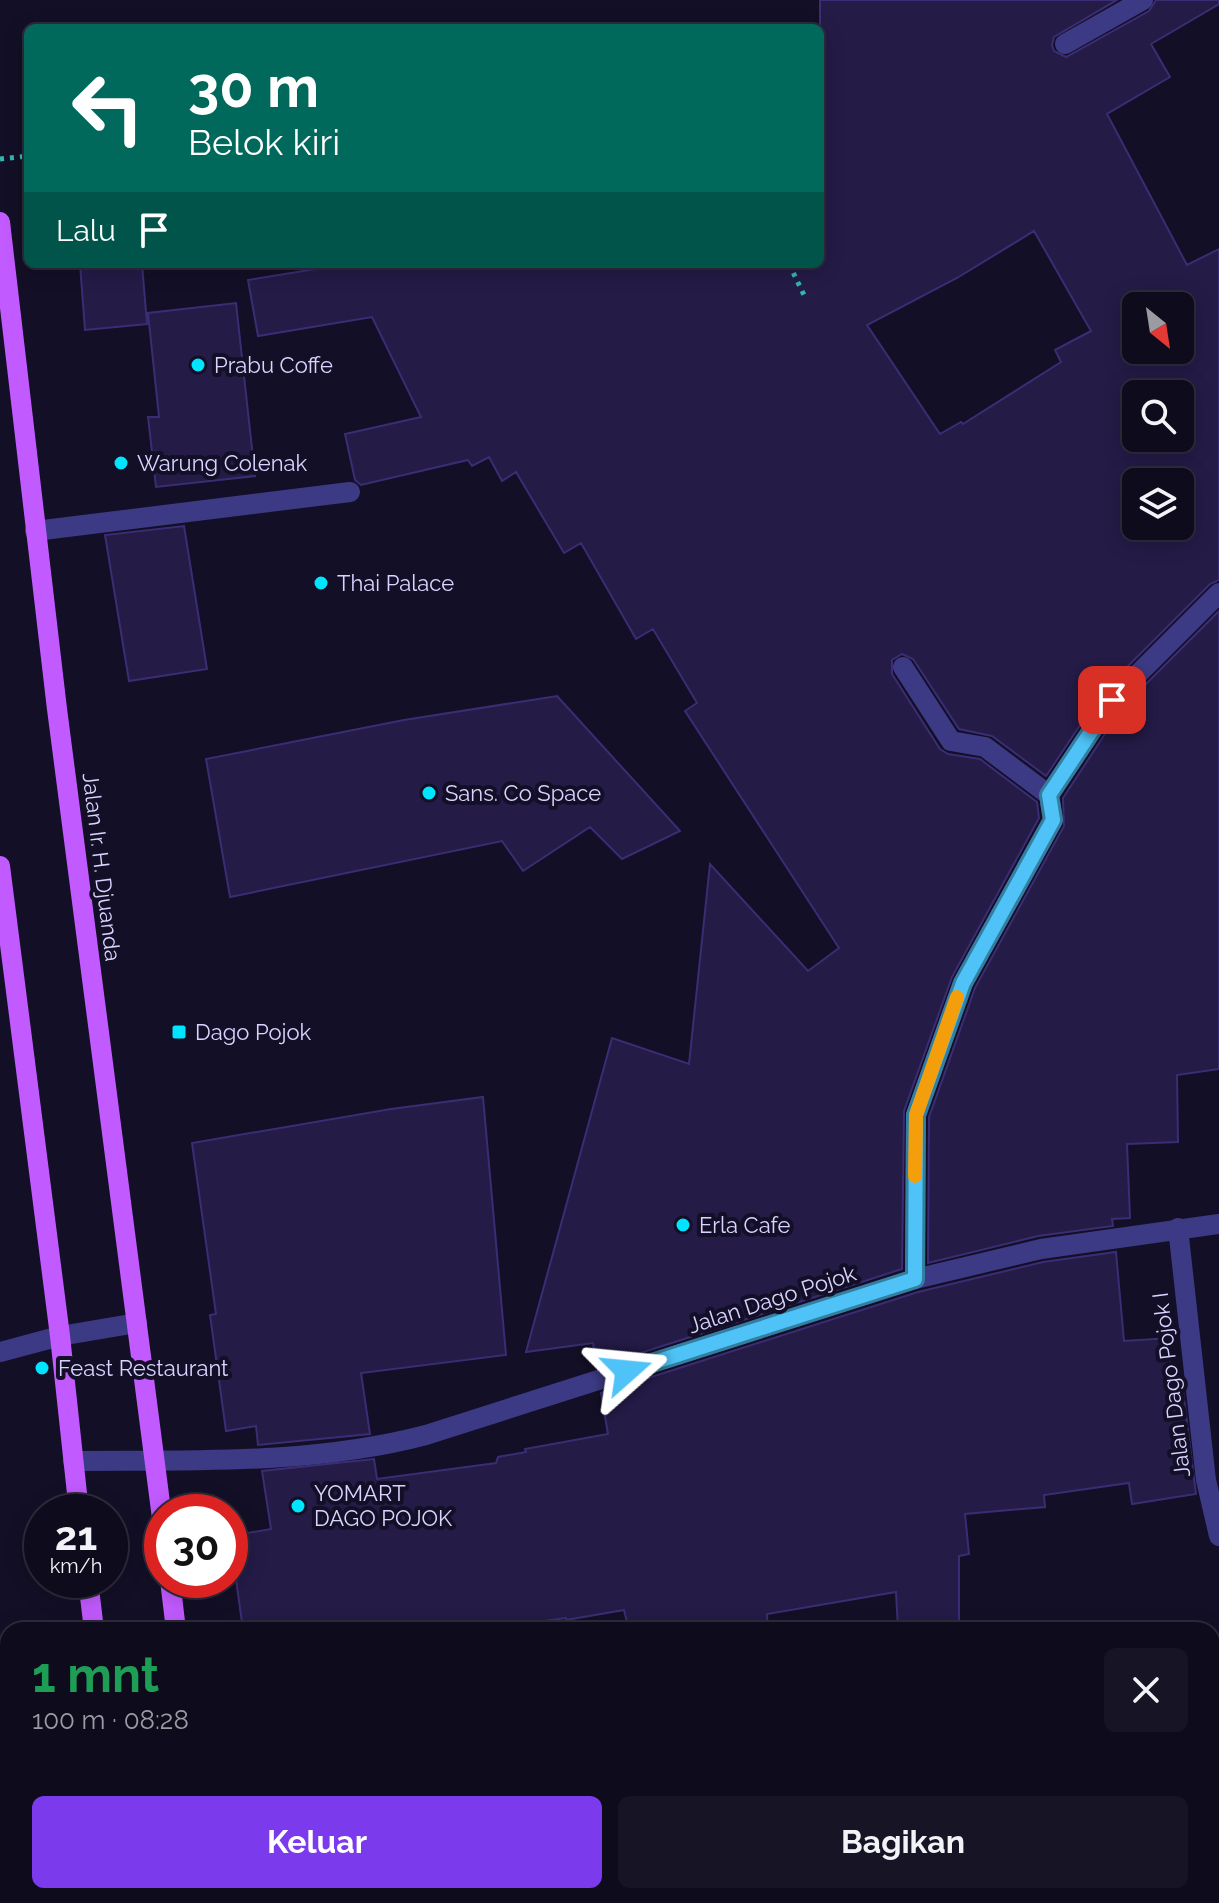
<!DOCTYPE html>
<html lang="id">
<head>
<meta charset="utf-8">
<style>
  body { margin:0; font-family:Raleway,sans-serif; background:#171425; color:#f1f3f6; height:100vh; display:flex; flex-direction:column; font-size:30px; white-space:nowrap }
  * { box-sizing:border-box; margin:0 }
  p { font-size:26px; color:#9b9ba3 }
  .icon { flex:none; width:44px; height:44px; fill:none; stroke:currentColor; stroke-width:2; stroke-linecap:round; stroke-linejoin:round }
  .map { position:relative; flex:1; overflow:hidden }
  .side { position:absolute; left:0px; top:1622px; width:1220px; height:282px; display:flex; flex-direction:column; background:#0e0b1c; border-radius:24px 24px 0 0; box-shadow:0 4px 20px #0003,0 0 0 2px #2e2b3b }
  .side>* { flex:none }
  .hud { position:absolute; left:24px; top:24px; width:800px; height:244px; border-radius:12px; box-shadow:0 4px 20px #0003,0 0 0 2px #2e2b3b; background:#00695c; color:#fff; overflow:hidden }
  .needle { width:52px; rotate:150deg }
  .fabs { position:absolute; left:1122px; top:292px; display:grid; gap:16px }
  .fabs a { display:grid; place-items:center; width:72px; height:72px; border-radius:12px; background:#0e0b1c; box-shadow:0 4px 20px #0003,0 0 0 2px #2e2b3b; font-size:40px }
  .speed { position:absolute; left:24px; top:1494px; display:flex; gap:16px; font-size:40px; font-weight:700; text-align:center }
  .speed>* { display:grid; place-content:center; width:104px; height:104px; border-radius:50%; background:#0e0b1c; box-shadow:0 4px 20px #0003,0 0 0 2px #2e2b3b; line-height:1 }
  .speed small { font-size:20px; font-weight:400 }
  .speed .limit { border:12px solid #d22; background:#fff; color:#111 }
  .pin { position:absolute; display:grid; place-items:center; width:68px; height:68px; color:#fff; margin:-34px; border-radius:16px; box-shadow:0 4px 12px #0006 }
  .me { position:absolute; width:88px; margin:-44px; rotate:72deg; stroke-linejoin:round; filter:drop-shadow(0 0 6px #0008) }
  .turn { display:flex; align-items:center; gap:28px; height:168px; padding:0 32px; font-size:36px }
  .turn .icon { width:104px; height:104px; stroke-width:2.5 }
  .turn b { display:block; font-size:56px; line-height:68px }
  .then { display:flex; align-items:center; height:76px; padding:0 32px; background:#0003; gap:16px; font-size:30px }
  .round { display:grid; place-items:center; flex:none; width:84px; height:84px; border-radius:12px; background:#171425 }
  .overview { display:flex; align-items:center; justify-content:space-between; height:136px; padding:0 32px }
  h1 { font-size:48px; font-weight:700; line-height:60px; color:#1e9e55 }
  .primary-button { display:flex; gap:16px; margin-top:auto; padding:16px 32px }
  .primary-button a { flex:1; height:92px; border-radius:12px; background:#7c3aed; color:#fff; font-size:32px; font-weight:700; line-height:92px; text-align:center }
  .primary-button a+a { background:#171425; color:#f1f3f6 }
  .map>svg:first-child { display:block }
</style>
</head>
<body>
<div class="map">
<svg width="1219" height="1903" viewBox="0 0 1219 1903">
  <rect width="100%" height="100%" fill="#130f26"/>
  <path fill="#241b47" stroke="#3b2d73" stroke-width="2" fill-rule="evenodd" d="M820,0H1117L1054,37L1052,45L1054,51L1066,57L1149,11L1156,0H1219V4L1151,44L1170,77L1107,114L1187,265L1219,249V580L1210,584L1103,691L1046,776L992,736L959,729L913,659L902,654L892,660V674L940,749L948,754L980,759L1037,802L1039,818L952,977L904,1111L902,1269L597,1367L593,1343L526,1352L612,1038L689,1064L710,864L808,971L839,948L685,711L697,703L653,629L636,639L581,543L564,553L516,472L502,481L489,457L472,466L468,460L361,485L355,480L345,434L421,417L372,317L258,336L248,280L346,264H820ZM1034,231L1091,331L1055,350L1061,362L963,424L961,422L940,434L867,325L957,278ZM1136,306H1180V350H1136ZM1136,394H1180V438H1136ZM1136,482H1180V526H1136Z
    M80,264H142L147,324L85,330Z
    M236,303L255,476L156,487L148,417H159L148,313Z
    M184,526L207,669L129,681L105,535Z
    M1219,611V1069L1177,1075L1178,1142L1127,1144L1130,1218L1112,1219L1113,1226L1038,1236L928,1263L929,1117L975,988L1064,826L1063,798L1122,708Z
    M557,696L680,831L622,859L590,827L523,871L502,841L230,897L206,759L404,720Z
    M483,1097L506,1355L361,1373L370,1434L258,1445L256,1426L226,1431L210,1315L216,1314L192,1143L391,1109Z
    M1116,1252L1124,1341L1169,1338L1171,1392L1183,1391L1196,1494L1132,1504L1129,1483L1044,1495L1045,1507L965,1514L969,1554L959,1556V1630H898L896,1592L767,1614L768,1630H629L624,1610L566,1620V1618L482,1630H243L230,1536L271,1529L262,1471L374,1459L377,1479L496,1463L498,1457L526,1452L525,1449L608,1434L601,1393L918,1292L1043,1262Z"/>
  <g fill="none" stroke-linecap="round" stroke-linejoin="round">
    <path stroke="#2fb8b0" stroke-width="5" stroke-dasharray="4 6" stroke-linecap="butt" d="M0,159L28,156
      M405,264L407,268L419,264
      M789,264L804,295"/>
    <path stroke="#3d3a85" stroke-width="20" d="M35,531L350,492
      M0,1352L60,1336L137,1323
      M0,1752L8,1751"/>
    <path stroke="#3d3a85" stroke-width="20" d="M1065,44L1143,0
      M903,667L951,741L985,747L1049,795
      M1178,1228L1206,1480L1219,1536
      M915,1279L916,1115L963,983L1053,820L1049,795L1112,700L1219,593
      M73,1461C190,1460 312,1465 426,1435L915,1279L1041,1249L1219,1224"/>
    <path stroke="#c25bff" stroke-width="20" d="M0,222L57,709L162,1518
      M0,866L60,1336L79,1512
      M88,1580L94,1630
      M170,1580L176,1630
      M128,1896L129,1903
      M209,1896L210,1903"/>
  </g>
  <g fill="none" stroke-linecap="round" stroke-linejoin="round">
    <defs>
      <path id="route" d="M627,1371L915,1279L916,1115L963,983L1053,820L1049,795L1112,700"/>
    </defs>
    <use href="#route" stroke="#337fa1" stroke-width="20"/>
    <use href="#route" stroke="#4fc3f7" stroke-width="14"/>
    <path stroke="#f59e0b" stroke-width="14" d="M915,1176L916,1115L957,997"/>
  </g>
  <g fill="#00e5ff" stroke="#130f26" stroke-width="3">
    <circle cx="198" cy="365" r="8"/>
    <circle cx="121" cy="463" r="8"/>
    <circle cx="321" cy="583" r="8"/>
    <circle cx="429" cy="793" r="8"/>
    <rect x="171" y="1024" width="16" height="16" rx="4"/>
    <circle cx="683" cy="1225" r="8"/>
    <circle cx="42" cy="1368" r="8"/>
    <circle cx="298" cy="1506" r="8"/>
  </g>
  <g text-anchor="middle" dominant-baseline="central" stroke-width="8" stroke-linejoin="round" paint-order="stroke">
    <g font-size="22" fill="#d9d4ff" stroke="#130f26" text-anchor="start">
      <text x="214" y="365">Prabu Coffe</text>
      <text x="137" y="463">Warung Colenak</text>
      <text x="337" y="583">Thai Palace</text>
      <text x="445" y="793">Sans. Co Space</text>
      <text x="195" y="1032">Dago Pojok</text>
      <text x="699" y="1225">Erla Cafe</text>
      <text x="58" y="1368">Feast Restaurant</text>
      <text x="314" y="1493">YOMART<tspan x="314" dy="25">DAGO POJOK</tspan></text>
    </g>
    <g font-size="22" fill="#d9d4ff" stroke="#130f26">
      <text transform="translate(102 867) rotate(83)">Jalan Ir. H. Djuanda</text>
      <text transform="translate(772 1299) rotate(-18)">Jalan Dago Pojok</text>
      <text transform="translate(1171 1385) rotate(-97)">Jalan Dago Pojok I</text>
    </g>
  </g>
</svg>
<div class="fabs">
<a><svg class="needle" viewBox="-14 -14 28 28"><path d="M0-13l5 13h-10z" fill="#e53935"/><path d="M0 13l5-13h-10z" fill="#9b9ba3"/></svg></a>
<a><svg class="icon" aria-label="search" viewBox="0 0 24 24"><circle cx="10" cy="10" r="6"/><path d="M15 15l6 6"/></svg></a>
<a><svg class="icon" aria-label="layers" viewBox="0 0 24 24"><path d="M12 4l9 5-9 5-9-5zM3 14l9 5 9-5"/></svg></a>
</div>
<div class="speed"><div>21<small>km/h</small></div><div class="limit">30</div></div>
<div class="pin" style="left:1112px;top:700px;background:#d93025"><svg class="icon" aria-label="arrive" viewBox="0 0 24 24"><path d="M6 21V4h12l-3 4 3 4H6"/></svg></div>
<svg class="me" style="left:627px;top:1371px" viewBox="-20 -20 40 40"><path d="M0-17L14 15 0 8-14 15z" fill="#4fc3f7" stroke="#fff" stroke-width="4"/></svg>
<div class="hud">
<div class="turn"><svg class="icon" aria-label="left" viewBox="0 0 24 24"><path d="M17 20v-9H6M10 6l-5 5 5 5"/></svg><div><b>30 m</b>Belok kiri</div></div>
<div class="then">Lalu<svg class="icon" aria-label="arrive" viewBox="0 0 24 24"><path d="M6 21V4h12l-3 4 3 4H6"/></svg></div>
</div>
<section class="side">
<div class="overview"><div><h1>1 mnt</h1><p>100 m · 08:28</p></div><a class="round"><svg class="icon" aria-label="close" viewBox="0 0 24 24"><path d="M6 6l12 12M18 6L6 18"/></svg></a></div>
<div class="primary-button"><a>Keluar</a><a>Bagikan</a></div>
</section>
</div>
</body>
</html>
